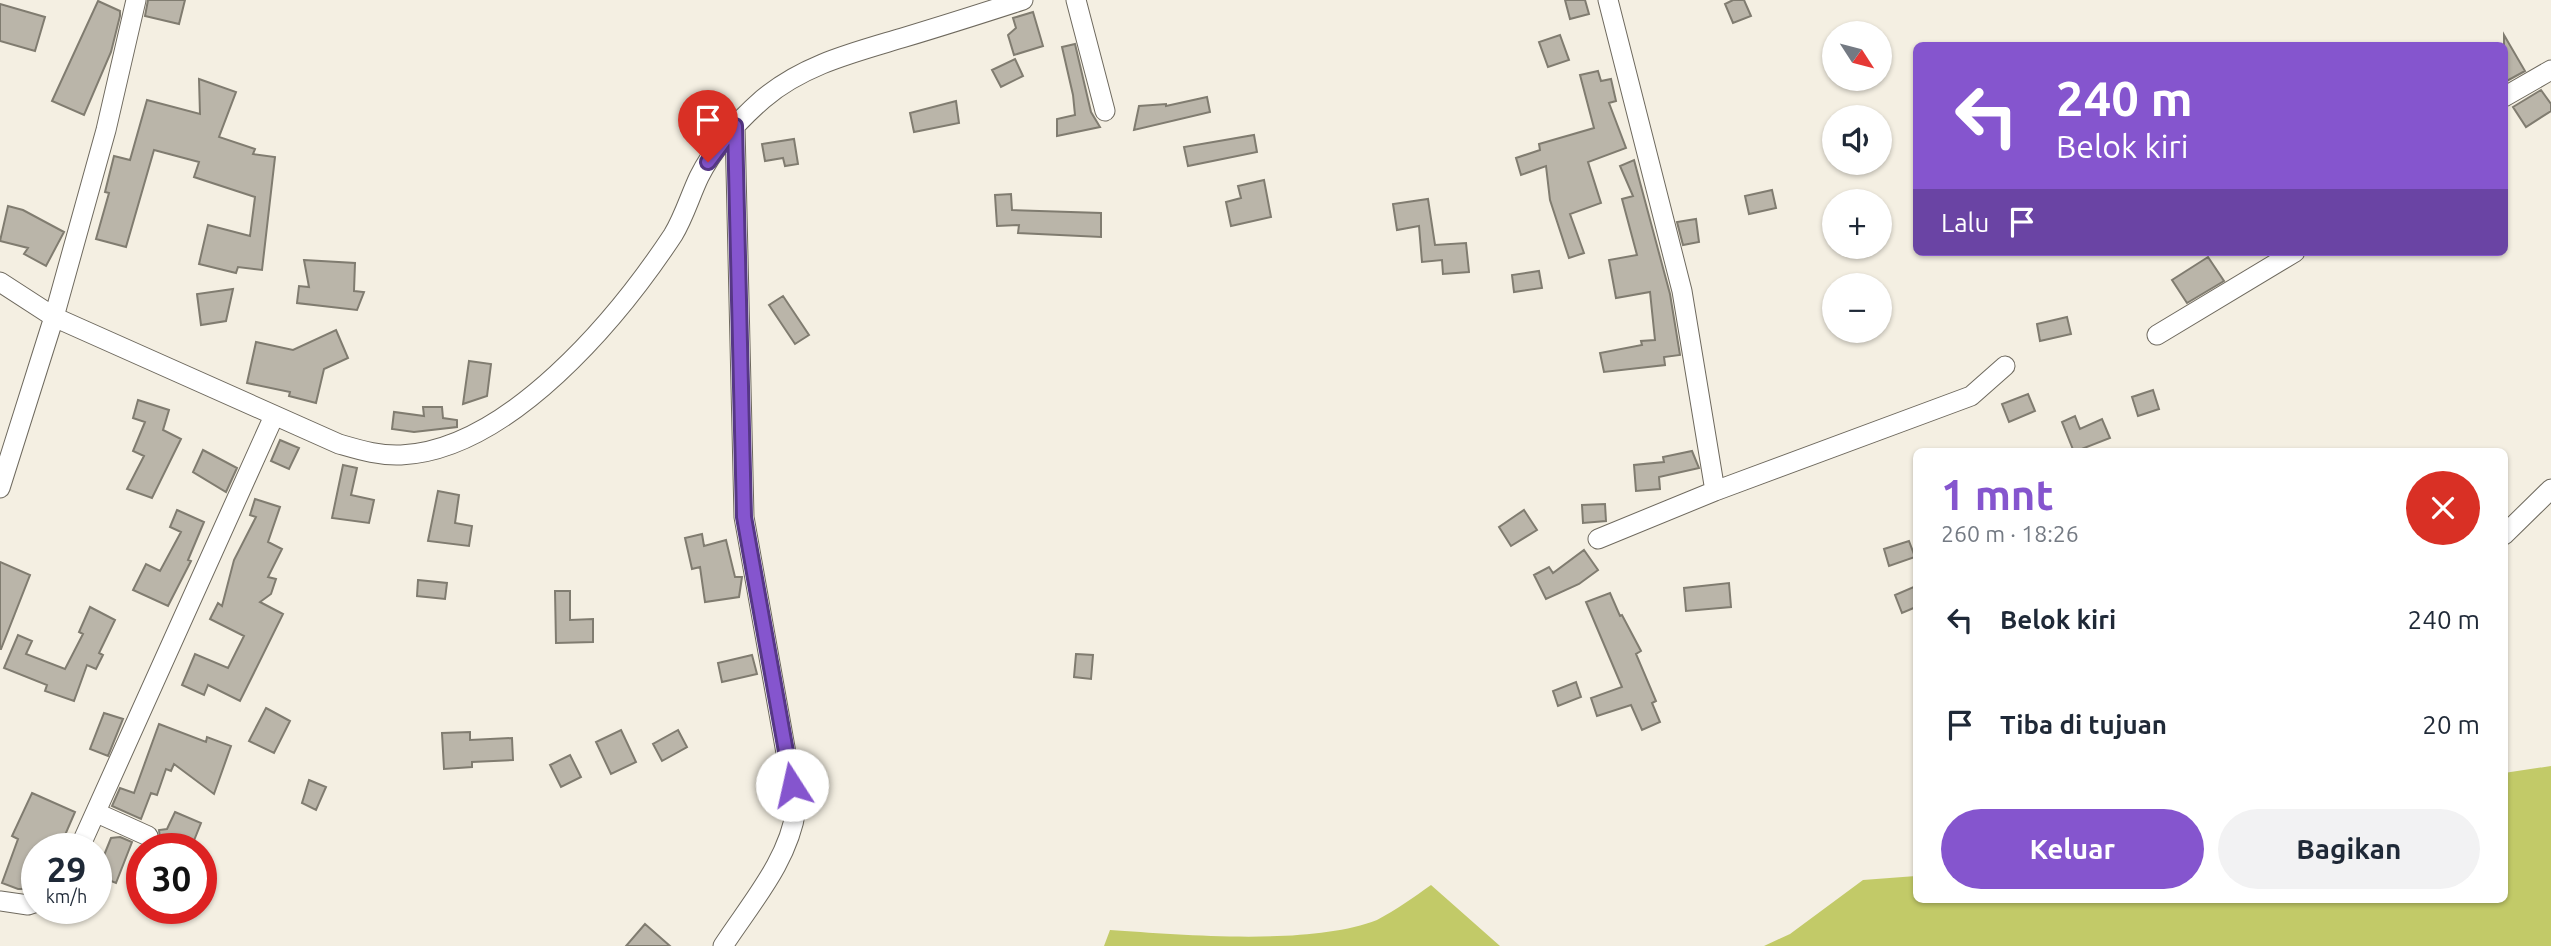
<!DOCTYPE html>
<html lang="id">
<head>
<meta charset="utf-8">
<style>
  body { margin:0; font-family:Ubuntu,sans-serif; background:#f2f2f3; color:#1f2937; height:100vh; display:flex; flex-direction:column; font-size:26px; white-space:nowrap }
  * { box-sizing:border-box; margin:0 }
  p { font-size:23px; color:#747a83 }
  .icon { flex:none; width:38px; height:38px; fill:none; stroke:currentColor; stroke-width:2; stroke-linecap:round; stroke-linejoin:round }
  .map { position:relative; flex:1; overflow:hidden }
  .side { position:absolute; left:1913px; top:448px; width:595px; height:455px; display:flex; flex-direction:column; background:#fff; border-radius:10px; box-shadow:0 2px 5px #0004 }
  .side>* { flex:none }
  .guide { position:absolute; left:1913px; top:42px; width:595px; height:214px; border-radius:10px; box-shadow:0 2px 5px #0004; background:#8555ce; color:#fff; overflow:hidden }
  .needle { width:46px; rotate:126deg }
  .tools { position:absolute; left:1822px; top:21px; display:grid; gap:14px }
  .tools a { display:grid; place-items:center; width:70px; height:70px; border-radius:50%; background:#fff; box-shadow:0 2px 5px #0004; font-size:35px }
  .speed { position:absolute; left:21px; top:833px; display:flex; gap:14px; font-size:35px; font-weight:700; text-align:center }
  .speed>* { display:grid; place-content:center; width:91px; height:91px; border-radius:50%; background:#fff; box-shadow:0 2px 5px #0004; line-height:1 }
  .speed small { font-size:18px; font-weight:400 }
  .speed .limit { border:10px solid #d22; background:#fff; color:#111 }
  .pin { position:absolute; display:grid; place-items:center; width:60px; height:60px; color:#fff; margin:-72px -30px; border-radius:50% 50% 50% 0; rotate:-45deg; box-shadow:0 0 7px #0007 }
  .pin .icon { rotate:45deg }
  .me { position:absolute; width:77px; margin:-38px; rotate:350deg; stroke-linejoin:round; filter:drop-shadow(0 0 5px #0008) }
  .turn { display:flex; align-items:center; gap:24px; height:147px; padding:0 28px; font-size:32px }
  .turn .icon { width:91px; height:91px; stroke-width:2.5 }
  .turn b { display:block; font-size:49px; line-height:60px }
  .then { display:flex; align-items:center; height:66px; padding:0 28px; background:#0003; gap:14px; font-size:26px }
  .round { display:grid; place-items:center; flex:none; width:74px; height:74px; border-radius:37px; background:#f2f2f3 }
  .head { display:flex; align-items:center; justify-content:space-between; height:119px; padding:0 28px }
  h1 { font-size:42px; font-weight:600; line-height:52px; color:#8555ce }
  .primary-button { display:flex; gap:14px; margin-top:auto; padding:14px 28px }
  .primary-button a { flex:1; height:80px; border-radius:42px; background:#8555ce; color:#fff; font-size:28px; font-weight:600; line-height:80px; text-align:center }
  .primary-button a+a { background:#f2f2f3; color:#1f2937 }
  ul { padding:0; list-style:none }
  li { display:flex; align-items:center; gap:21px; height:105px; padding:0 28px }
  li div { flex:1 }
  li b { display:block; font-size:26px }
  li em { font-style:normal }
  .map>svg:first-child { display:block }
</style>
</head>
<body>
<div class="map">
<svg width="2551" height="946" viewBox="0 0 2551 946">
  <rect width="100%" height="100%" fill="#f4efe2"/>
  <path fill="#c2ca68" d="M2551,766V946H1764L1790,934L1863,880L1916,876V900H2504V773Z
    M1431,885L1500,946H1104L1110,930C1184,935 1310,946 1377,920C1396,910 1414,897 1431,885Z"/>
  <path fill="#bab5a9" stroke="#807c70" stroke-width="2" d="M148,0H185L179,24L145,16Z
    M1565,0H1585L1589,14L1570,19Z
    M1733,0H1744L1751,16L1733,23L1725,4Z
    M98,1L120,11V16L111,52L84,115L52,101Z
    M0,4L45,17L35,51L0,41Z
    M1033,12L1043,46L1014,55L1008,35L1016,28L1013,18Z
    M1560,35L1569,60L1548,67L1539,42Z
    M2504,35L2525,71L2505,82L2504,81Z
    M1075,44L1091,112L1100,127L1057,136V119L1075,115L1073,95L1062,47Z
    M1015,59L1023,76L1001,87L992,70Z
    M1598,71L1601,81L1611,79L1616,101L1609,103L1626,148L1588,162L1601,203L1570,214L1584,253L1569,258L1550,200L1546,166L1521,175L1516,158L1540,150L1539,144L1594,128L1580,75Z
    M199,79L236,92L219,137L255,149L253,154L275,157L262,270L238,267L236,273L199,264L208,225L250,236L255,197L194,177L199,162L154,150L126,247L96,239L109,193L105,192L114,156L130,160L147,100L200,114Z
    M2541,90L2551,104V111L2526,127L2513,107Z
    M1207,97L1210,112L1134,130L1139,106L1166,104V106Z
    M956,101L959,123L914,132L910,113Z
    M1254,135L1257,152L1188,166L1184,147Z
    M794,139L798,164L785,166L783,158L765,161L762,144Z
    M1634,160L1670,294L1680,355L1664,357L1665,365L1604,372L1600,353L1642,345L1641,341L1655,340L1650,292L1616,298L1609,260L1637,255L1622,199L1633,196L1620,166Z
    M1264,180L1271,217L1231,226L1226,202L1241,198L1238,186Z
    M1772,190L1776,208L1749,214L1745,196Z
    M1011,194L1012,210L1101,213V237L1018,233L1019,225L997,226L995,195Z
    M1428,199L1435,245L1466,243L1469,272L1443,274L1442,260L1422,262L1419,226L1397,230L1393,204Z
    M8,206L23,210L64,232L46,266L24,254L28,248L0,241Z
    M1696,219L1699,242L1683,245L1677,222Z
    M2208,257L2224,281L2187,303L2172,280Z
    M304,260L355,263L354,291L364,292L357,310L297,303L299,286L309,287Z
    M1539,271L1542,288L1514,292L1512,275Z
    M233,289L226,321L201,325L197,294Z
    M783,296L809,335L795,344L769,305Z
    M2067,317L2071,334L2040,341L2037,324Z
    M336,330L348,358L324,369L316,403L289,396L290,392L247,383L256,342L293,350Z
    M469,361L491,364L487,396L463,404Z
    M2153,390L2159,409L2138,416L2132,397Z
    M2028,394L2035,411L2009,422L2002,404Z
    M138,400L169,410L163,430L181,439L152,498L127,489L144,456L133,451L145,422L133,418Z
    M423,407H442L443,418L457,420V427L414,432L392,429L394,412L424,416Z
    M2075,416L2080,429L2102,419L2110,438L2074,452L2062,422Z
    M280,440L299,448L289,469L271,461Z
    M203,450L237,468L226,492L193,472Z
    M1692,451L1699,468L1659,477L1660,489L1636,491L1634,465L1664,462L1663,457Z
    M343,465L357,468L351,495L374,500L369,523L332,518Z
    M438,491L459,495L455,523L472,526L469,546L428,541Z
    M255,499L280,507L268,542L282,549L268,577L276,579L271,594L260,602L283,614L240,701L208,685L204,695L182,685L195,654L228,668L244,636L210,619L218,603L222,606L234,560L256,517L250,515Z
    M1605,504L1606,521L1583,523L1582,505Z
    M177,510L204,522L188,560L191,561L168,606L133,590L146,564L160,571L181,532L170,527Z
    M1524,510L1537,530L1511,546L1499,527Z
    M702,534L704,546L726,540L735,577H742L739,597L705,602L700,567L692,569L685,538Z
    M1909,541L1915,557L1889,566L1884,549Z
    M1584,550L1598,570L1579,584L1546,599L1534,575L1549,567L1553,573Z
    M0,562L30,575L1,649H0Z
    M418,580L447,583L445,599L417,596Z
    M1729,583L1731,607L1686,611L1684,588Z
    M1916,586V607L1902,613L1895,595Z
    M555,591H570V620L593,619V642L556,643Z
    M1610,593L1620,616L1622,615L1641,651L1636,654L1656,701L1652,703L1660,722L1642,730L1631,705L1597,716L1591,698L1622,687L1586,602Z
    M90,607L115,620L99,653L103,655L96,669L87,665L74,701L45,691L47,685L4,668L18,635L32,641L26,654L65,669L83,634L79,632Z
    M1076,654L1093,655L1091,679L1074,677Z
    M752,655L757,674L722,682L718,663Z
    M1576,682L1581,697L1558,706L1553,691Z
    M266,708L290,721L274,753L249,741Z
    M104,713L123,719L108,756L90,749Z
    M159,724L206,742L207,737L231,746L214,794L174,764L171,771L166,769L157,795L151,793L141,819L112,806L120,788L134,793Z
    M621,730L636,762L611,774L596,742Z
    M678,730L687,747L662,761L653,744Z
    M470,732V740L512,738L513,760L472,762V767L444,769L442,733Z
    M570,755L581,777L561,787L550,765Z
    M309,780L326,787L316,810L302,803Z
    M32,793L75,812L59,849H37L24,889H18L2,883L18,839L12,836Z
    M175,812L201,823L193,843L160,838L159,830L167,829Z
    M120,837L132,842L116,883L96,875L111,838Z
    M645,924L670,946H626Z"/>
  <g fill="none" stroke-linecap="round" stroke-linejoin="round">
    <defs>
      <path id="minor" d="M1076,0L1105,111
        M1608,0L1682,291L1715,491
        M2504,97L2551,70
        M0,282L54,317L339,444C360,450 379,456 401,455C509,450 618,318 673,235C684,217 690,196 699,177C714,147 738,121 763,99C803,65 852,53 902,38C942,26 983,13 1023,0
        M2157,335L2295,252
        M0,488L54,317L106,130L136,0
        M2504,535L2551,489
        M1598,539L1715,491L1971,396L2005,366
        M97,813L148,836
        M79,849L274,416
        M0,901L28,905L37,902
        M723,946C751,903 789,860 796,809L744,517L735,126"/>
    </defs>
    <use href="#minor" stroke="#6e695e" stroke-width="21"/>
    <use href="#minor" stroke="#fff" stroke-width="19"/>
  </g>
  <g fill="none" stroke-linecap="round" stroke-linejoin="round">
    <defs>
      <path id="route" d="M708,162L735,126L744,517L792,785"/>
    </defs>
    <use href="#route" stroke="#563786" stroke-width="18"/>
    <use href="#route" stroke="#8555ce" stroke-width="12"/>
  </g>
</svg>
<div class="tools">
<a><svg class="needle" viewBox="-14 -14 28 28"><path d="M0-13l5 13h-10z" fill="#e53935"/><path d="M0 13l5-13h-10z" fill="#747a83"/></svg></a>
<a><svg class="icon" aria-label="sound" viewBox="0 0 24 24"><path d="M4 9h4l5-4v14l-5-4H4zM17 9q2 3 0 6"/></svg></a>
<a>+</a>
<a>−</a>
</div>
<div class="speed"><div>29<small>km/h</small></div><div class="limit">30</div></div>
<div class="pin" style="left:708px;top:162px;background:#d93025"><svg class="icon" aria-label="arrive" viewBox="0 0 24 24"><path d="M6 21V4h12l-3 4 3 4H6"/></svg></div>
<svg class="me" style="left:792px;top:785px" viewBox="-20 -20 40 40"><circle r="19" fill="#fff"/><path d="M0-13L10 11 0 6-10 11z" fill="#8555ce"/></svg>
<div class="guide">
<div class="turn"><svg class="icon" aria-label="left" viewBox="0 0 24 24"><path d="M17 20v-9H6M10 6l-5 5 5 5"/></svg><div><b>240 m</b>Belok kiri</div></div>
<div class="then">Lalu<svg class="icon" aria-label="arrive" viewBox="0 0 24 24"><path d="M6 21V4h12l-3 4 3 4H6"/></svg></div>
</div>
<section class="side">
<div class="head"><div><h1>1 mnt</h1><p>260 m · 18:26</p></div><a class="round" style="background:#d93025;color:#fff"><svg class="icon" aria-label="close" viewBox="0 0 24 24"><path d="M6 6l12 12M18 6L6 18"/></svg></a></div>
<ul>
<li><svg class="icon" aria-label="left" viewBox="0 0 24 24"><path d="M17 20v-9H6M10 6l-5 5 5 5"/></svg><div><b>Belok kiri</b></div><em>240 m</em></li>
<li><svg class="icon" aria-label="arrive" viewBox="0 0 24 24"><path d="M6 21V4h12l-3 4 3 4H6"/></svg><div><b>Tiba di tujuan</b></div><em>20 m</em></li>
</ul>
<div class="primary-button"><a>Keluar</a><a>Bagikan</a></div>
</section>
</div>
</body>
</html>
